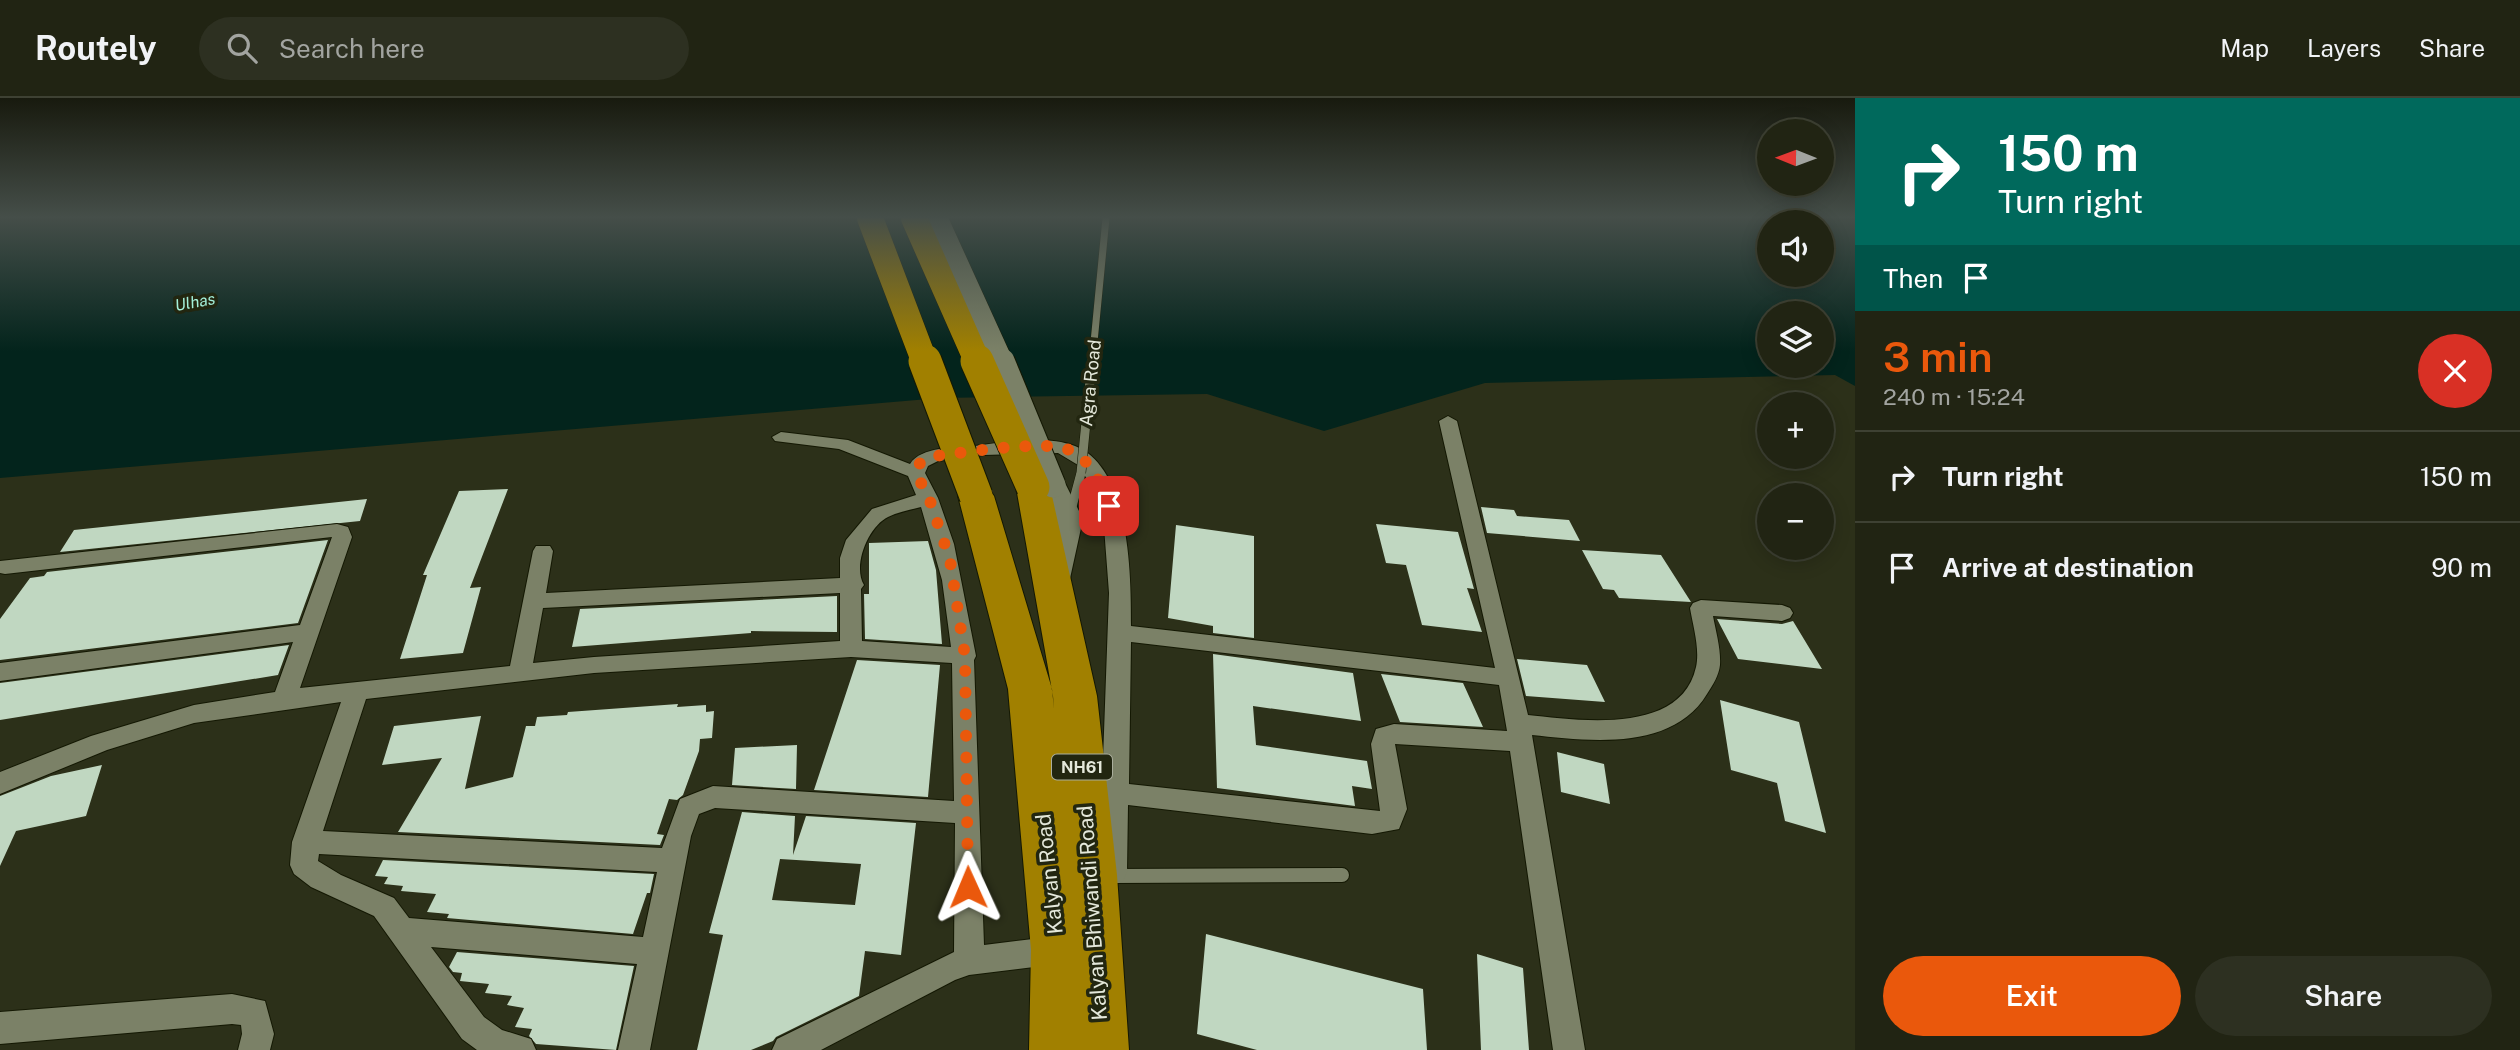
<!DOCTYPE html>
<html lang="en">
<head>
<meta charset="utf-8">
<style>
  body { margin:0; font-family:"Public Sans",sans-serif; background:#2d3021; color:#f1f3f6; height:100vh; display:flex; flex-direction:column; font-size:26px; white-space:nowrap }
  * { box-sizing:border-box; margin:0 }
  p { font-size:23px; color:#a2a4a0 }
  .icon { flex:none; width:38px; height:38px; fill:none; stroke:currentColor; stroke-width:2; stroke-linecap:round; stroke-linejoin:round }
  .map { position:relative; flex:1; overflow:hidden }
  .drawer { display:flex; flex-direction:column; background:#212413; width:665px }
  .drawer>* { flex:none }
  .guide { background:#00695c; color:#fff; overflow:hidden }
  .needle { width:46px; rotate:271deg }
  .tools { position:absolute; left:1757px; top:21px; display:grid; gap:14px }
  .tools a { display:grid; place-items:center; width:77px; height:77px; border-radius:50%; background:#212413; box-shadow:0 4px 18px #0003,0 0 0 2px #3e4133; font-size:35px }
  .pin { position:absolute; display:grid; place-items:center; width:60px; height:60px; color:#fff; margin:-30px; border-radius:14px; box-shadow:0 4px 10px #0006 }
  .me { position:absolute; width:77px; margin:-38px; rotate:359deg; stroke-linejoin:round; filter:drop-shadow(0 0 5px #0008) }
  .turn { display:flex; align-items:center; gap:24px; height:147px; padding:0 28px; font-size:32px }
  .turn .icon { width:91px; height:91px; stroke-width:2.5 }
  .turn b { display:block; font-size:49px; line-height:60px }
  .then { display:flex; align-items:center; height:66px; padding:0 28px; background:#0003; gap:14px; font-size:26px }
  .round { display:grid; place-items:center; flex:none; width:74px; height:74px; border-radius:37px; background:#2d3021 }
  .overview { display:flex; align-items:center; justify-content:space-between; height:119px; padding:0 28px }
  h1 { font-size:42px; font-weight:600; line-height:52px; color:#ea580c }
  .primary-button { display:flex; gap:14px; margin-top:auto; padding:14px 28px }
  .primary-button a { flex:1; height:80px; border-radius:42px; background:#ea580c; color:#fff; font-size:28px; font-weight:600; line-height:80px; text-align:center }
  .primary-button a+a { background:#2d3021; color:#f1f3f6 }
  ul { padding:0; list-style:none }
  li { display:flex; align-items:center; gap:21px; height:91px; padding:0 28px; border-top:2px solid #3e4133 }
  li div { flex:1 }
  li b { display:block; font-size:26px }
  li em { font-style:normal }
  header { display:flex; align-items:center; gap:42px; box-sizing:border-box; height:98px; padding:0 35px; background:#212413; border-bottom:2px solid #3e4133 }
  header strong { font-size:33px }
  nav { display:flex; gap:38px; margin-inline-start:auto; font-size:24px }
  .search { width:490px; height:63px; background:#2d3021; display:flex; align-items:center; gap:18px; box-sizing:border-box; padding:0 24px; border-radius:38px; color:#a2a4a0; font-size:26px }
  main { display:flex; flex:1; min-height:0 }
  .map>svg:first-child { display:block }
</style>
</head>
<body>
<header>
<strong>Routely</strong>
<div class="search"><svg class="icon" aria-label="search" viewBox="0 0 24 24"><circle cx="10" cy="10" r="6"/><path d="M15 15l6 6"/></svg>Search here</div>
<nav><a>Map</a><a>Layers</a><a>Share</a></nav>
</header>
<main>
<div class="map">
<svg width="1855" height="952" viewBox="0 0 1855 952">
  <rect width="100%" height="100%" fill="#2c3019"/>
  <path fill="#03241c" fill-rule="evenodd" d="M0,120H1855V288L1835,277L1485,285L1324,333L1207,296L940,300L0,380ZM1769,124H1822V177H1769ZM1769,215H1822V268H1769Z"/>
  <path fill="#c0d7c1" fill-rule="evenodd" d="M508,391L470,490L481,489L463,555L400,561L427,477H423L459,393Z
    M367,401L360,423L60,454L74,432Z
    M1481,409L1514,412L1517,418L1569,422L1580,443L1487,435Z
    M1376,426L1458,434L1474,491L1467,490L1482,534L1422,527L1406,467L1386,465Z
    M1176,427L1254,438V540L1213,535V528L1168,520Z
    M328,442L298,525L0,562V521L30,480L44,478L47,474Z
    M928,443L936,472L942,546L865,541L864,496H869V445Z
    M1582,452L1661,457L1691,504L1619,500L1614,492L1603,491Z
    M837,498V534L751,533V535L572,549L580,511Z
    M1717,521L1782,526L1793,523L1822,571L1738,561Z
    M289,547L278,577L0,622V585Z
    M1213,556L1353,575L1361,623L1253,608L1256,647L1367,663L1372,691L1352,688L1355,708L1217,690Z
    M1517,561L1587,567L1605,604L1526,598Z
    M857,562L940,567L928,699L814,692Z
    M1381,576L1463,585L1483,629L1400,624Z
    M1720,602L1799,624L1826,735L1785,723L1777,685L1731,672Z
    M678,606L677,609L706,607V614L714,613L712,640L700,641L699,653L683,697L677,702L669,701L657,736L664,737L660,747L398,734L442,660L382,667L394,628L481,618L465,691L513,679L526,628H535L537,619L567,617L568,614Z
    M797,647L796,691L732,687L735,650Z
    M1557,654L1604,666L1610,706L1561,694Z
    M102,667L86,718L16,733L0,768V698L51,678Z
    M742,714L795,718L793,757L806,718L916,725L901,857L865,853L859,898L776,939L773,943L751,952H697L723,837L709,835ZM780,761L861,766L855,807L772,802Z
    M383,762L654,776L650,795H647L633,836L447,820L449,816L427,814L436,796L401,793L403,788L384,786L388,779L375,778Z
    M1206,836L1423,891L1427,952H1257L1197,936Z
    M457,854L634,868L616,952L536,946L529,938L532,931L515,929L524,910L507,907L512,898L485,895L489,886L460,883L462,875L453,874L449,869Z
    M1477,856L1523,870L1529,952H1481Z"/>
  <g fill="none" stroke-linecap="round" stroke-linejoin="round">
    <defs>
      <path id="lane-far1" d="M1070,416L1081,375"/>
      <path id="lane" d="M1112,778L1342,777"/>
      <path id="street" d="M1448,318L1457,323L1528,617C1577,622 1681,638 1696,569C1700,551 1693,528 1690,510L1693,505L1701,502L1782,507L1790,510L1793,515L1790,520L1782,523L1713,518C1716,534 1721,551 1720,567C1719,577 1713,587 1707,596C1672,654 1588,643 1532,637L1585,952H1553L1510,653L1395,646L1407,711L1399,731L1372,736L1128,707L1127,774L1123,783L1113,786L1103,783L1099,774L1109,495L1104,429L1094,392L1078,367L1058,355L984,357L938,363L928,368L925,375L938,400L954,446L976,558L974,562L984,847L1058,838L1068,842L1073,852L1068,862L1058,866L969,877L955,882L821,952H772L777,941L954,854L955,725L715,710L699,716L691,738L650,952H618L637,866L431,849L484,919L502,932L531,941L536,952H477L462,941L374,818L311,789L294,776L290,767L292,744L341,604L194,625L107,652L0,696V674L91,638L194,607L275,594L293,544L0,583V565L300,527L332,439L5,476L0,475V463L337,426L348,429L352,439L300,590L510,568L533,453L536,448H550L553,453L546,495L840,480V460L846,442L872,411L916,397L908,378L839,351L775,343L772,339L781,334L848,342L910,366C921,348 956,350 975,348C1006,344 1045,337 1075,348C1131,370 1131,479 1131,528L1495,570L1439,323ZM921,409L942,482L951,549L862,543L861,491L864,487C852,467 869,428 888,419C898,414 910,412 921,409ZM840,495V543L594,559L533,565L543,510ZM1131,544L1499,587L1507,633L1394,626L1376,631L1371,646L1380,713L1129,686ZM851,559L952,565L954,703L713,688L680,701L662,750L323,733L366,601L594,575ZM319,756L657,774L643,839L409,820L394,800L341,777L318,763Z
        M232,896L265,903L274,936L270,952H238L242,936L241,927L232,926L0,946V914Z"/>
      <path id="secondary" d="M1053,379L1063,381L1083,421L1069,485L1065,492L1054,495L1043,492L1039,485L1055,421L1040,387L1043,381Z"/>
      <path id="highway" d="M1033,378L1045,382L1050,389L1097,598L1117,777L1129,952H1029L1031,852L1008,591L958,398L964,390L976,387L988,390L994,398L1052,591L1054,611L1053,598L1016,389L1021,382Z"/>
    </defs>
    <use href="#lane-far1" stroke="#141803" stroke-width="10"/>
    <use href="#lane" stroke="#141803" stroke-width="16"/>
    <use href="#street" stroke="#141803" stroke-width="2"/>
    <use href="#secondary" stroke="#141803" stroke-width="2"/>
    <use href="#highway" stroke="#141803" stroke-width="2"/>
    <use href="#lane-far1" stroke="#7b8167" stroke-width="9"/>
    <use href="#lane" stroke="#7b8167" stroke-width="14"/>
    <use href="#street" fill="#7b8167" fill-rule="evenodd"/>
    <use href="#secondary" fill="#7b8167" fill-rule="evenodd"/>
    <use href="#highway" fill="#a18000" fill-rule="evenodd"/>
    <defs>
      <path id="lane-bridge-far1" d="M1092,265L1106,120"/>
      <path id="lane-bridge" d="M1081,375L1092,263"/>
      <path id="secondary-bridge-far1" d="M937,120L1003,265"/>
      <path id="secondary-bridge" d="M1002,263L1053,387"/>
      <path id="highway-bridge-far1" d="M870,120L925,265
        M914,120L978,265"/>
      <path id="highway-bridge" d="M925,263L976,398
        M977,263L1033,389"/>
    </defs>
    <use href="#lane-bridge-far1" stroke="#141803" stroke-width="8" stroke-linecap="butt"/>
    <use href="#lane-bridge" stroke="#141803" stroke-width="10" stroke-linecap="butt"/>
    <use href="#secondary-bridge-far1" stroke="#141803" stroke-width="22" stroke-linecap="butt"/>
    <use href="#secondary-bridge" stroke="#141803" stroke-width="27" stroke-linecap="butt"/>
    <use href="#highway-bridge-far1" stroke="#141803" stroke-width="27" stroke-linecap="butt"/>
    <use href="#highway-bridge" stroke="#141803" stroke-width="35" stroke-linecap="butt"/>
    <use href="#lane-bridge-far1" stroke="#7b8167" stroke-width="7"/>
    <use href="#lane-bridge" stroke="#7b8167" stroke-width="9"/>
    <use href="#secondary-bridge-far1" stroke="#7b8167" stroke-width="21"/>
    <use href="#secondary-bridge" stroke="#7b8167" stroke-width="25"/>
    <use href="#highway-bridge-far1" stroke="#a18000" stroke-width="26"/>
    <use href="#highway-bridge" stroke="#a18000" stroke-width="33"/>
  </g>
  <linearGradient id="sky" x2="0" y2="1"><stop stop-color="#181a0e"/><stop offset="0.47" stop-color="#454e49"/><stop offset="1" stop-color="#454e49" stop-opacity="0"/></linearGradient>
  <rect width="1855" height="253" fill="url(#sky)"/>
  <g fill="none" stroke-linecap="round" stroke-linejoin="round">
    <path stroke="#ea580c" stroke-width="12" stroke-dasharray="0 21.6" d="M968,789L965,558L950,462L929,400L916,375L920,365L934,358C965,355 1044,341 1069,352C1091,361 1102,387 1109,408"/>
  </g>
  <g text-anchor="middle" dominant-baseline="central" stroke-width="7" stroke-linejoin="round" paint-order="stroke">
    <g font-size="16" font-style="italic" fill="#a4f0da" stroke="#222610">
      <text transform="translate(195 204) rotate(-10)">Ulhas</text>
    </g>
    <rect fill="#222610" stroke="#aaae9d" stroke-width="2" x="1052" y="656.5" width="60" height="25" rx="5"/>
    <g font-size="16" font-weight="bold" fill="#e4e8da">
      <text x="1082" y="669">NH61</text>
    </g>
    <g font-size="18" fill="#e4e8da" stroke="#222610">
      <text transform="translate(1090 285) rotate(-84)">Agra Road</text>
    </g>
    <g font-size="21" fill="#e4e8da" stroke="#222610">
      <text transform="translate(1049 776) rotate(-96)">Kalyan Road</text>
      <text transform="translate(1092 815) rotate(-94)">Kalyan Bhiwandi Road</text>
    </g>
  </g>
</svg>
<div class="tools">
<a><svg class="needle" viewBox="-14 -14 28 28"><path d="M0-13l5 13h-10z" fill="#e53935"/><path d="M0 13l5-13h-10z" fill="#a2a4a0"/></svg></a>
<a><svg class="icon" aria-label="sound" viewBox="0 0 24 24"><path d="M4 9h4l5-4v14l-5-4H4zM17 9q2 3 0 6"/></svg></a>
<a><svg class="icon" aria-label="layers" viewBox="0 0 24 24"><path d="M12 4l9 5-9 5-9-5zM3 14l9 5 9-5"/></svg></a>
<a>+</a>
<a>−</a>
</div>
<div class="pin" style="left:1109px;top:408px;background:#d93025"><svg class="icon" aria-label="arrive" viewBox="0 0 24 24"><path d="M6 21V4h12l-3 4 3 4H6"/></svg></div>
<svg class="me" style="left:968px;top:789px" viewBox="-20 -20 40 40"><path d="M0-17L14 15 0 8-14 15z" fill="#ea580c" stroke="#fff" stroke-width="4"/></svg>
</div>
<section class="drawer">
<div class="guide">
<div class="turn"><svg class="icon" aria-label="right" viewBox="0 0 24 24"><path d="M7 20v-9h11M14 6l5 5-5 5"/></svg><div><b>150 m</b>Turn right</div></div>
<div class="then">Then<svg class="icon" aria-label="arrive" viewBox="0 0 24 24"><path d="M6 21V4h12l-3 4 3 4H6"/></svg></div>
</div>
<div class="overview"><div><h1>3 min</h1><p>240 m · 15:24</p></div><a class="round" style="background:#d93025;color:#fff"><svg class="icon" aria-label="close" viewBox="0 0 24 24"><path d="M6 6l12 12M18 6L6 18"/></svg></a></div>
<ul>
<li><svg class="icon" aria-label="right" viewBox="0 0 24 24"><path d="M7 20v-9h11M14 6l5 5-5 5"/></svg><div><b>Turn right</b></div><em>150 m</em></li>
<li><svg class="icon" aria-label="arrive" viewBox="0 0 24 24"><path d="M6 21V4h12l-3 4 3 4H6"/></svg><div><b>Arrive at destination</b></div><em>90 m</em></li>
</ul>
<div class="primary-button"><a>Exit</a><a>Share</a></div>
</section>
</main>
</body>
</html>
